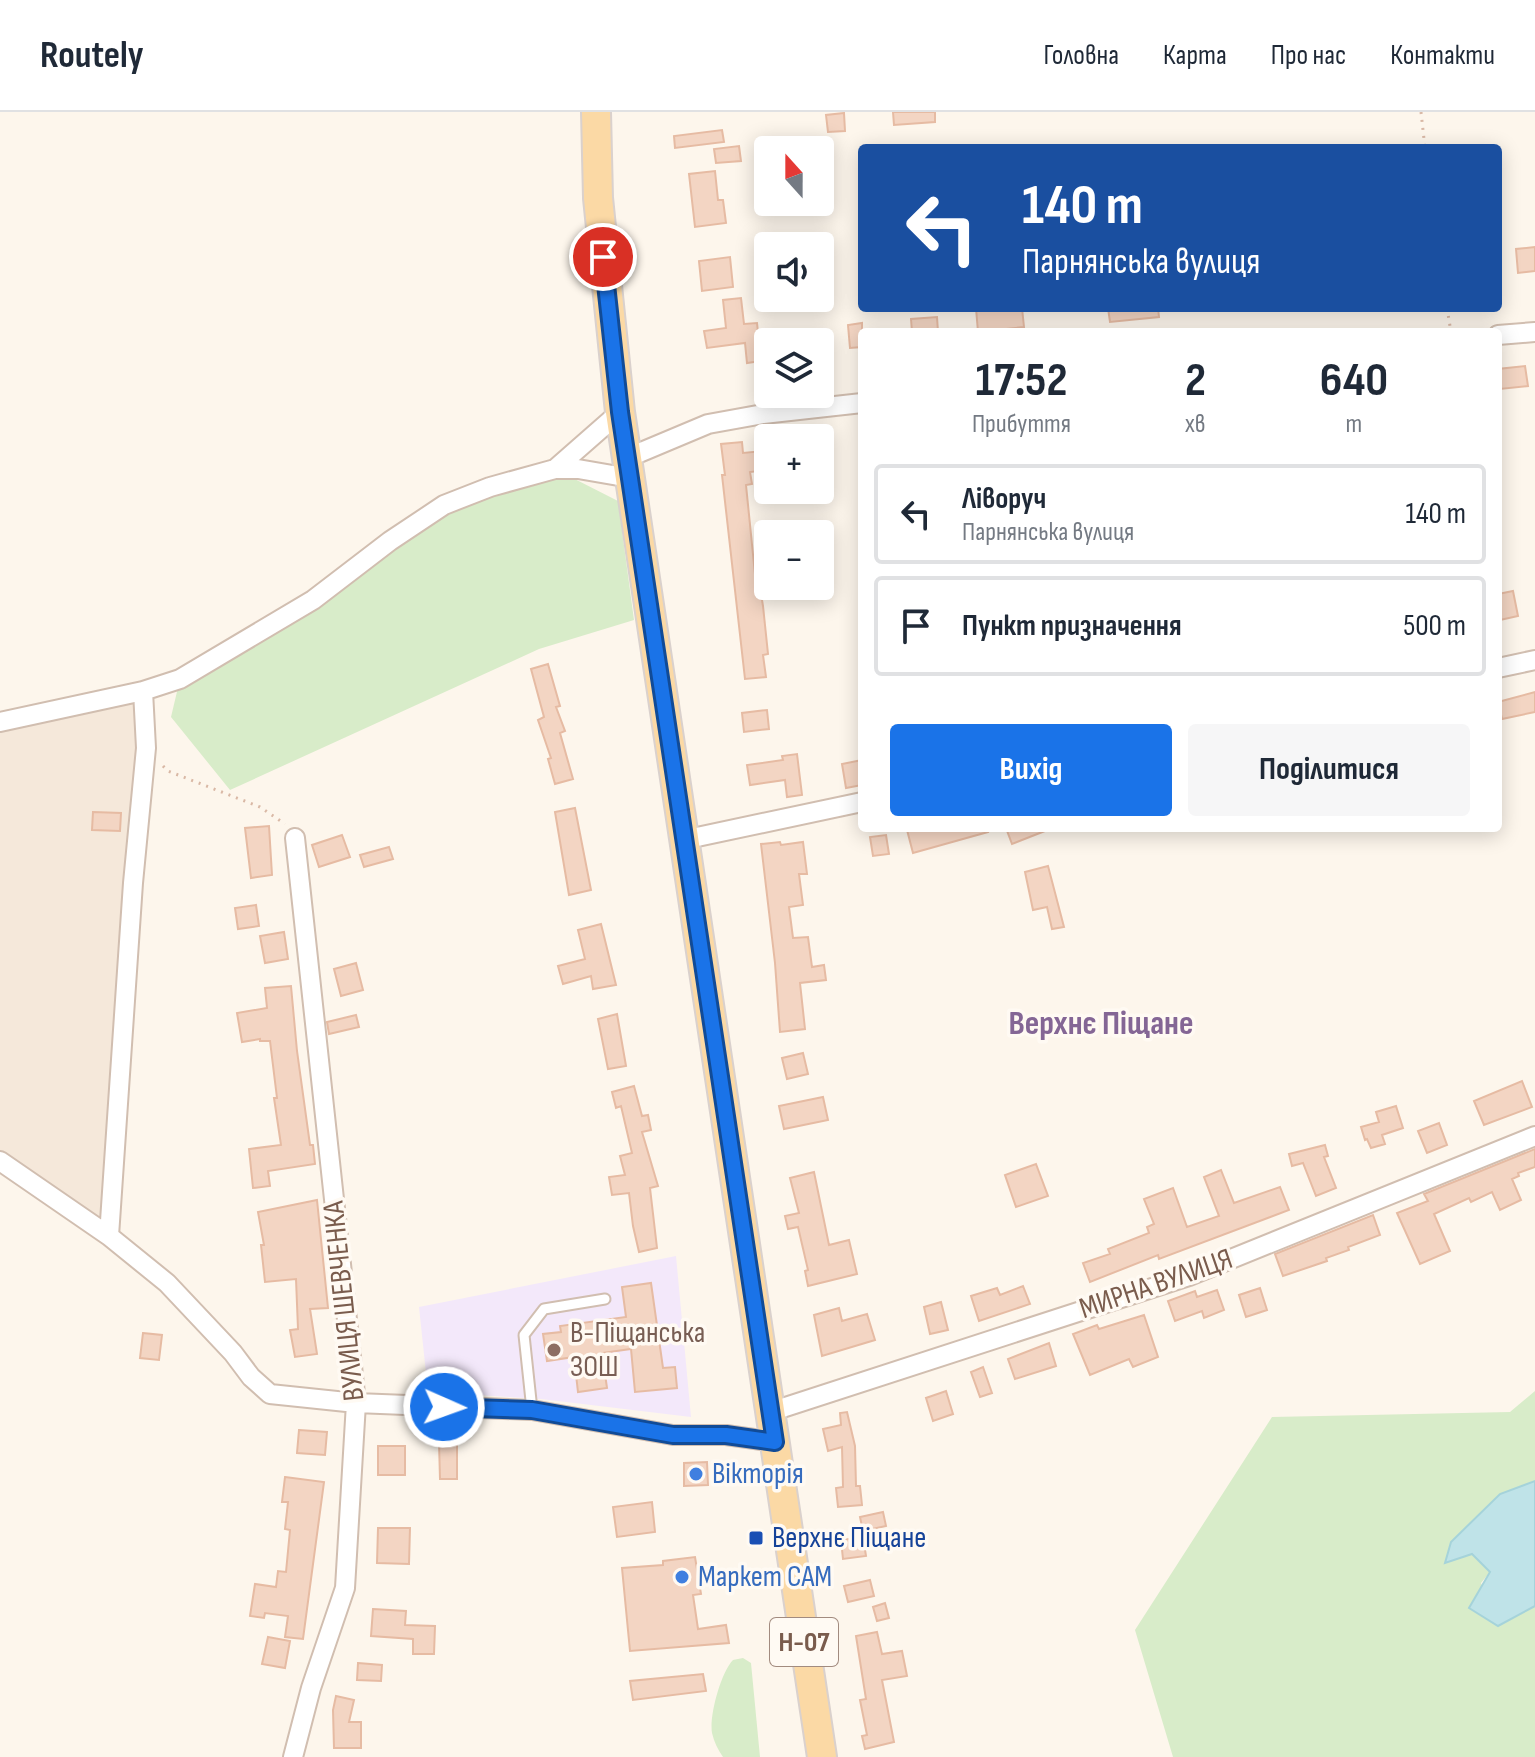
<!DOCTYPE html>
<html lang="uk">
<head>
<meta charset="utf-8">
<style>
  body { margin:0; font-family:"Sofia Sans Condensed",sans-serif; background:#f6f6f7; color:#1f2937; height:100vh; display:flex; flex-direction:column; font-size:30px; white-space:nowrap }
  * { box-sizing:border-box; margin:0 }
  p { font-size:26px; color:#747a83 }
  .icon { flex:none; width:44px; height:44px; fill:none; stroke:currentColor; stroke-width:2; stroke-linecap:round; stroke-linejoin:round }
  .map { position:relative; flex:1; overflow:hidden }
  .side { position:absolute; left:858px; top:216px; width:644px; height:504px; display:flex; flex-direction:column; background:#fff; border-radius:8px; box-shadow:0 4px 20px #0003 }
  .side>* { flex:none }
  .hud { position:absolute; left:858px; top:32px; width:644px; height:168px; border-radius:8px; box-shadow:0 4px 20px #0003; background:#1a4fa0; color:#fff; overflow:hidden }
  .needle { width:52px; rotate:339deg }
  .buttons { position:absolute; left:754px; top:24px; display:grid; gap:16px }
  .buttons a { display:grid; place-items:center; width:80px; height:80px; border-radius:8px; background:#fff; box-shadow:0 4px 20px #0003; font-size:40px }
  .pin { position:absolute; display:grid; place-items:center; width:68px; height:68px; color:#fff; margin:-34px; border:4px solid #fff; border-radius:50%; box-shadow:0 2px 8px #0007 }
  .me { position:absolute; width:88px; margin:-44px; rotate:92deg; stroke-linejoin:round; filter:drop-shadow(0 0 6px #0008) }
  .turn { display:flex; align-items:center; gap:28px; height:168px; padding:0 32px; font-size:36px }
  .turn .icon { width:104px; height:104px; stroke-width:2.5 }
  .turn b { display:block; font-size:56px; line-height:68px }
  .eta { display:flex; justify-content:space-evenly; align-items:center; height:136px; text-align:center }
  .eta b { font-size:48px; font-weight:700; line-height:56px }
  .action { display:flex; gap:16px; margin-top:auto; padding:16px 32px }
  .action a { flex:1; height:92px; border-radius:8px; background:#1a73e8; color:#fff; font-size:32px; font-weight:700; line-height:92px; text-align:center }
  .action a+a { background:#f6f6f7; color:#1f2937 }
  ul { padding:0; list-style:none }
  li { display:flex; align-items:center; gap:24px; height:100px; margin:0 16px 12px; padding:0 16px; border:4px solid #e0e1e3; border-radius:8px }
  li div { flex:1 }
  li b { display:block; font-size:30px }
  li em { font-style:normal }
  header { display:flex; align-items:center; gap:48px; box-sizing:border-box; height:112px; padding:0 40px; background:#fff; border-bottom:2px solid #e0e1e3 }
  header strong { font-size:38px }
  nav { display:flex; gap:44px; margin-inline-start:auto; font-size:28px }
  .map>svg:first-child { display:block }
</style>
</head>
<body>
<header>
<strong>Routely</strong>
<nav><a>Головна</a><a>Карта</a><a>Про нас</a><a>Контакти</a></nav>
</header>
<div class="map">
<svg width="1535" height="1645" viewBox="0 0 1535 1645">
  <rect width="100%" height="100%" fill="#fdf6ec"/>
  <path fill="#f5e8da" d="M143,579L109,1124L0,1049V610Z"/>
  <path fill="#f3e8fa" d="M676,1144L691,1305L541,1287L428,1280L419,1195Z"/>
  <path fill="#d8ecc9" d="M555,357L618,389L634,508L539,537L230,678L171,605L180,567L444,393Z
    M1535,1279V1369L1500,1382L1446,1451L1472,1441L1490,1460L1481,1471L1498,1514L1535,1494V1645H1173L1135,1518L1272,1305L1510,1300Z
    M743,1546L751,1551L760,1645H723C718,1638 714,1630 712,1621C709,1604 721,1560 733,1548Z"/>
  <path fill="#bfe3e8" stroke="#a5d3da" stroke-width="2" d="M1535,1369V1494L1498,1514L1469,1496L1490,1460L1472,1442L1445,1451L1451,1430L1500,1382Z"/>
  <path fill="#f3d5c3" stroke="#e6bba3" stroke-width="2" d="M893,0H935V10L894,13Z
    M844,1L845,19L828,20L826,3Z
    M722,18L724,30L675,36L674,24Z
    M739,34L741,49L716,51L714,37Z
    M715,59L718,88H723L726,111L695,115L689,62Z
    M1535,135V159L1518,161L1516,137Z
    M730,145L733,175L702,179L699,149Z
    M741,186L744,212L757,211L761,249L747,251L745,231L707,236L704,219L726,216L723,188Z
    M976,196H1022L1024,215L978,220Z
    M1108,196H1158L1159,205L1110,210Z
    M937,205L938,220H912L911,207Z
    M862,211V235L850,236L848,213Z
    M1525,254L1528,274L1500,277L1498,257Z
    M742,330L743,341L763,339L766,358L750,360L752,372L746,373L757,482H761L763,494L768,542L763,543L766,565L745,567L722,363H725L721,332Z
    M1513,479L1518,504L1500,508L1498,482Z
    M548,552L560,594L556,595L565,619L560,621L573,667L555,672L548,647L551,646L538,608L544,605L531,557Z
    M1535,580V600L1502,607L1498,590Z
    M767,598L769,617L744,620L742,601Z
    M797,642L802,683L787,685L785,668L750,673L747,653L783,648L782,644Z
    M862,648V673L846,676L842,652Z
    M575,696L591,778L569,783L555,700Z
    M93,700L121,701L120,719L92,718Z
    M269,714L272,763L251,766L245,716Z
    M913,716H987L988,720L913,741L907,718Z
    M1006,716H1050V717L1012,732Z
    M342,723L350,745L319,755L312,733Z
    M886,723L889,742L873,744L870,725Z
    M780,730L781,733L803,730L807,762H799L803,793L789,795L793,826L808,825L812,855L824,853L826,868L800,871L805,917L780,920L775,851L761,732Z
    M389,735L393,747L364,755L360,743Z
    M1048,754L1064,815L1052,817L1047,795L1033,798L1025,760Z
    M256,793L259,814L238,817L235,796Z
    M601,812L616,873L593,877L591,864L563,872L558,854L585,847L578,818Z
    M284,820L288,847L265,851L260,824Z
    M356,851L363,878L341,884L334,857Z
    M291,874L297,939L310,1033H313L315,1052L268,1059L270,1074L253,1076L249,1037L281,1033L274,986H277L270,929H260V927L242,930L237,901L267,896L265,876Z
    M617,902L626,954L608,957L598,907Z
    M356,903L359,915L329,922L327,910Z
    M803,941L808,962L787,967L782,946Z
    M1522,969L1532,995L1484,1013L1474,989Z
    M634,974L642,1004L648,1003L651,1018L642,1020L658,1074L650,1076L657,1136L639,1140L633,1114L629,1081L612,1083L609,1065L625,1063L620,1044L632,1041L621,994L616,996L612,980Z
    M823,985L828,1008L784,1017L779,994Z
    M1396,994L1403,1016L1382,1023L1385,1032L1371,1036L1367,1027L1365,1028L1361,1015L1379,1010L1376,1000Z
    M1439,1011L1447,1033L1427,1041L1418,1019Z
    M1325,1033L1328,1044L1324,1045L1336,1076L1316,1084L1303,1051L1292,1054L1289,1042Z
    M1535,1037V1055L1518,1061L1519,1064L1512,1067L1521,1088L1500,1098L1492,1080L1471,1090L1469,1086L1434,1102L1450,1139L1420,1152L1397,1101L1428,1089L1424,1082Z
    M1036,1052L1048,1084L1016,1095L1005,1063Z
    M1221,1058L1234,1091L1280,1075L1289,1098L1159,1147L1158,1143L1090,1170L1083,1151L1110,1142L1108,1137L1149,1121L1147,1115L1154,1112L1144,1087L1173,1076L1187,1115L1219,1104L1204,1065Z
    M814,1060L829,1133L849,1128L857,1162L808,1174L805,1159L808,1158L798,1115L788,1117L785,1104L799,1101L790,1066Z
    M317,1088L328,1196L310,1197L317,1242L295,1245L290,1218L298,1217L296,1167L265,1170L261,1133H264L258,1100Z
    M1373,1103L1380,1123L1348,1135L1349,1138L1326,1146L1327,1149L1283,1164L1275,1142Z
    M651,1171L663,1256L675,1255L677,1276L635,1280L631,1237L602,1241L607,1276L578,1280L574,1245L547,1249L543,1222L561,1220L560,1214L626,1205L622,1175Z
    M1023,1174L1030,1192L979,1209L971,1184L997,1176L1000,1183Z
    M1260,1176L1267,1198L1246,1205L1239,1183Z
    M1217,1178L1224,1198L1204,1206L1202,1199L1175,1209L1168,1189L1195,1179L1197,1185Z
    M941,1190L948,1218L930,1222L924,1195Z
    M839,1196L842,1209L867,1202L875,1228L822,1244L814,1203Z
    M1144,1203L1158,1245L1133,1255L1129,1247L1090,1263L1073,1222L1097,1213L1099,1217Z
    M143,1221L162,1223L159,1248L140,1246Z
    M1049,1231L1056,1254L1015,1267L1008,1247Z
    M983,1255L992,1281L980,1285L971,1260Z
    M946,1279L953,1302L933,1309L926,1286Z
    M847,1300L855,1334L856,1374H860L862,1393L838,1395L836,1376L843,1375L842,1335L828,1339L823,1317L841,1313L840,1301Z
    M299,1318L327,1320L325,1343L297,1341Z
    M457,1329V1367H440L439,1330Z
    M378,1334H405V1363H378Z
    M707,1350L708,1373L684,1374V1351Z
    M285,1365L324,1370L303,1527L285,1525L288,1504L265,1501L264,1506L250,1504L255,1472L276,1475L278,1459L286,1460L290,1418L285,1417L288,1390H282Z
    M652,1390L655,1420L617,1425L613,1395Z
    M883,1400L886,1414L863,1419L860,1405Z
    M378,1416H410L409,1452L377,1451Z
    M863,1425L866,1444L843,1447L841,1428Z
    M695,1445L701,1482L693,1483L698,1517L726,1513L729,1531L630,1539L622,1456L663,1453V1449Z
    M870,1468L874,1484L848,1490L844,1474Z
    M885,1491L889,1506L877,1509L873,1495Z
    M373,1497L406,1499L405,1513L435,1514L434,1542H413V1527L371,1524Z
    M877,1520L882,1542L902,1539L907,1564L882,1568L894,1630L865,1637L862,1624L867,1623L860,1588L866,1587L856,1524Z
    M268,1525L290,1529L285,1556L262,1552Z
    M358,1551L382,1553L381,1569L357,1568Z
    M703,1562L706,1579L633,1588L630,1569Z
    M336,1584L354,1588L349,1610H361V1636H334L333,1598Z"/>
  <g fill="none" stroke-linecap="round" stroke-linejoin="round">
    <defs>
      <path id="lane" d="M532,1298L524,1223L544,1197L605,1187"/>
      <path id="street" d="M1498,223L1535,220
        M627,346L708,312L763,302L862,291
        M555,357L620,300
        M1498,556L1535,548
        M0,610L143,579L180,567L313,488L390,429L444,393L490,375L555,357H578L630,366
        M683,728L862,690
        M0,1049L109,1124L167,1171L233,1241L251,1265L270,1282L356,1291L532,1298L673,1323H726L775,1330
        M109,1124L133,771L146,636L143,579
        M770,1300L1189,1164L1535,1024
        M293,1645L311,1576L345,1476L356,1291L295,726"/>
      <path id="primary" d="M596,0L598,86L620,300L822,1645"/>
    </defs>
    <use href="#lane" stroke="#d1beb0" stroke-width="13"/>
    <use href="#street" stroke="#d1beb0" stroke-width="22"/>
    <use href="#primary" stroke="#dad1cd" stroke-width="32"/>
    <path stroke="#d9b8a5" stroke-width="3" stroke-dasharray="2 6" stroke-linecap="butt" d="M1421,0L1425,36
      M1447,196L1451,220
      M163,654L168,659L260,695L285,712"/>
    <use href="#lane" stroke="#fff" stroke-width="9"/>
    <use href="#street" stroke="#fff" stroke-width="18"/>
    <use href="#primary" stroke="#fbd9a5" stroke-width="28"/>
  </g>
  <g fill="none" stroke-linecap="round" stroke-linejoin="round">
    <defs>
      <path id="route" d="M444,1295L532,1298L673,1323H726L775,1330L620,300L603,145"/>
    </defs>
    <use href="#route" stroke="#114b97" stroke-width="20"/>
    <use href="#route" stroke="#1a73e8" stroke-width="14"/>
  </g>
  <circle fill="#8d6e63" stroke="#fffaf3" stroke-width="3" cx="554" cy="1238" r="8"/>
  <g fill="#3f7fe0" stroke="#fffaf3" stroke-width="3">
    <circle cx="696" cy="1362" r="8"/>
    <circle cx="682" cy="1465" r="8"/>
  </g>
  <rect fill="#1a4fb4" stroke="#fffaf3" stroke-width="3" x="748" y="1418" width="16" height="16" rx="4"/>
  <g text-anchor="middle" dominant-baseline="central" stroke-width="7" stroke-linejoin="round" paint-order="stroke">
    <rect fill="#fffaf3" stroke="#a28b7f" stroke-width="2" x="770" y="1506" width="68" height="48" rx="6"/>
    <g font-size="28" font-weight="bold" fill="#7a5c4d">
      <text x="804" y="1530">Н-07</text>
    </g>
    <g font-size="30" fill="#7a5c4d" stroke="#fffaf3">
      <text transform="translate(1156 1172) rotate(-19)">МИРНА ВУЛИЦЯ</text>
      <text transform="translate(344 1189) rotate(-96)">ВУЛИЦЯ ШЕВЧЕНКА</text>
    </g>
    <g font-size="30" fill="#785e54" stroke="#fffaf3" text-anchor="start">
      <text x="570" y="1221">В-Піщанська<tspan x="570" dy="34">ЗОШ</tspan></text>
    </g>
    <g font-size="30" fill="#366cbe" stroke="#fffaf3" text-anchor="start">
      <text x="712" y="1362">Вікторія</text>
      <text x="698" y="1465">Маркет САМ</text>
    </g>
    <g font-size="30" fill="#164399" stroke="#fffaf3" text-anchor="start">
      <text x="772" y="1426">Верхнє Піщане</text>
    </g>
    <g font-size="34" font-weight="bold" fill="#846695" stroke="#fffaf3">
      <text x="1101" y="911">Верхнє Піщане</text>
    </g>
  </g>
</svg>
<div class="buttons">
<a><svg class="needle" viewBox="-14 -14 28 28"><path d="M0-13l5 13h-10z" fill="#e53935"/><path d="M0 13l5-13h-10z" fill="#747a83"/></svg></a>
<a><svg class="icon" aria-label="sound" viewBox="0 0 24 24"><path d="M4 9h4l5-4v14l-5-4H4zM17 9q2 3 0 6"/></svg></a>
<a><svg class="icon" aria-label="layers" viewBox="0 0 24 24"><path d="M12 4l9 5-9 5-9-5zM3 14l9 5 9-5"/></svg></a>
<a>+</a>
<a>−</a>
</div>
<div class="pin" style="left:603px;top:145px;background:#d93025"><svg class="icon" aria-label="arrive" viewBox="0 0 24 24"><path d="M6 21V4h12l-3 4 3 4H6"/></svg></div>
<svg class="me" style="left:444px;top:1295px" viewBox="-20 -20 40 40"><circle r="17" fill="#1a73e8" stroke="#fff" stroke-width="3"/><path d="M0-11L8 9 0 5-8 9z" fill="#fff"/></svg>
<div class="hud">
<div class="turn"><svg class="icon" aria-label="left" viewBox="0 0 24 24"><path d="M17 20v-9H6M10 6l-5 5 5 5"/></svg><div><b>140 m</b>Парнянська вулиця</div></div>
</div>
<section class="side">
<div class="eta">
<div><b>17:52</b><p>Прибуття</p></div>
<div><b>2</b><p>хв</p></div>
<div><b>640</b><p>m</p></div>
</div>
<ul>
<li><svg class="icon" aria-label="left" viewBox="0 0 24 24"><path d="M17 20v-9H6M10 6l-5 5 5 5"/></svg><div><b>Ліворуч</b><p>Парнянська вулиця</p></div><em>140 m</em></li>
<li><svg class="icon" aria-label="arrive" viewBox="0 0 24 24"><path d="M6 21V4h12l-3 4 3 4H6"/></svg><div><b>Пункт призначення</b></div><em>500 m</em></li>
</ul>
<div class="action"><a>Вихід</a><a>Поділитися</a></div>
</section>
</div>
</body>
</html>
